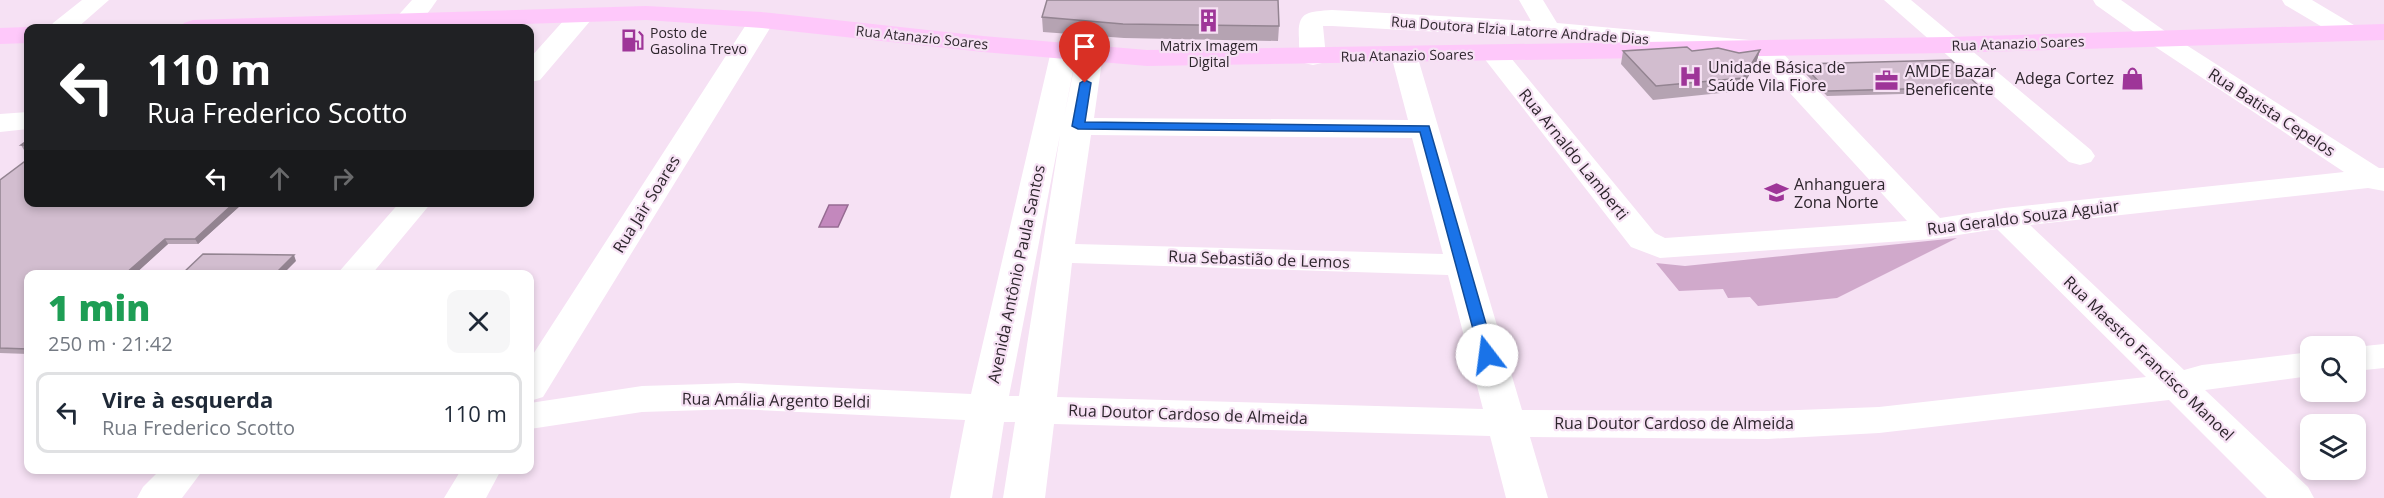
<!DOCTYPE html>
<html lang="pt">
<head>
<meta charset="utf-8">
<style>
  body { margin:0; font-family:"Open Sans",sans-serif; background:#f6f6f7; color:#1f2937; height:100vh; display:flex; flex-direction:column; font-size:22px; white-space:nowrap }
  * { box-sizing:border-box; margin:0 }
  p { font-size:20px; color:#747a83 }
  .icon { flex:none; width:33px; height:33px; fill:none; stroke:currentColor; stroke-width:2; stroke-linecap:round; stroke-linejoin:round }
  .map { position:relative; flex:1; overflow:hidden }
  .details { position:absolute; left:24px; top:270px; width:510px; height:204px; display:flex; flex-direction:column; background:#fff; border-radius:12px; box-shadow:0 3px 9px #0003 }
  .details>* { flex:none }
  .hud { position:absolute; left:24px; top:24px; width:510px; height:183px; border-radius:12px; box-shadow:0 3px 9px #0003; background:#202124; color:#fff; overflow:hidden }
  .tools { position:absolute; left:2300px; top:336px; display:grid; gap:12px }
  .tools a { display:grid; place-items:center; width:66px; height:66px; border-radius:12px; background:#fff; box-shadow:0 3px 9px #0003; font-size:30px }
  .pin { position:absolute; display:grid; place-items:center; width:51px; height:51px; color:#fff; margin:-62px -26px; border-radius:50% 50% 50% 0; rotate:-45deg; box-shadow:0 0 6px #0007 }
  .pin .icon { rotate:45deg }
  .me { position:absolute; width:66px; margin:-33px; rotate:345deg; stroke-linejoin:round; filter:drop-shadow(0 0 4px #0008) }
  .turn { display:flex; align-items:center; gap:21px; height:126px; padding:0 24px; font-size:27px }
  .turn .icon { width:78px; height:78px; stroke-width:2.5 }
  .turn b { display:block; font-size:42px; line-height:51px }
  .lanes { display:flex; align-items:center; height:57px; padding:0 24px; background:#0003; justify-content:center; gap:30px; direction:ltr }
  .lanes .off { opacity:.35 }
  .round { display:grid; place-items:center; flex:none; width:63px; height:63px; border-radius:12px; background:#f6f6f7 }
  .headline { display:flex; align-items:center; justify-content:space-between; height:102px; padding:0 24px }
  h1 { font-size:36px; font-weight:800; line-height:45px; color:#1e9e55 }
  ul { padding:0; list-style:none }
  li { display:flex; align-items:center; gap:18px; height:81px; margin:0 12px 9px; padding:0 12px; border:3px solid #e0e1e3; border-radius:12px }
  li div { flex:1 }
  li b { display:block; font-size:22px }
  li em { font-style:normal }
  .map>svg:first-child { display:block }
</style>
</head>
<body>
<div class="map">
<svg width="2384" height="498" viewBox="0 0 2384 498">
  <rect width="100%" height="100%" fill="#f6e1f4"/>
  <path fill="#d0a9cb" d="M1957,238L1837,298L1758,306L1750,297L1728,298L1723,289L1679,291L1656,263L1685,266Z"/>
  <path fill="#c388bd" stroke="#966b92" stroke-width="1.5" d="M829,205H848L838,227H819Z"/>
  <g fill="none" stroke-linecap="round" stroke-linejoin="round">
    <path fill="#fff" fill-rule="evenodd" d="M82,0H109L77,28H50L53,23Z
      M412,0H437C427,15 417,30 398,25L394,20Z
      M1519,0H1543L1557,23L1772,42L1940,218L2004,208L2344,172L2151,44L2096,5L2093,0H2121L2169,34L2379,168H2384V191L2368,188L2030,225L2184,370L2202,365L2310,352V376L2205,390L2308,487L2314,498H2267L2169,400L1879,433L1768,439L1530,437L1548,498H1506L1490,436L1054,424L1045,498H1003L1015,422H1004L992,498H950L965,420L738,409L642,412L530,429V403L642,386L738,383L971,394L1051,51L1055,45L1064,43L1073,45L1077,51L1064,117L1077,54L1081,48L1090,46L1099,48L1103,54L1094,118L1408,120L1391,55L1395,49L1404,47L1413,49L1417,55L1522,410L1768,411L1879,407L2146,377L1997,229L1932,239L1660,258L1631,247L1480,53L1484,47L1493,45L1502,47L1655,233L1665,238L1907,221L1755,55L1549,38L1332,26H1323L1326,57L1322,63L1313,65L1304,63C1299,55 1299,48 1299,39C1297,11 1307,12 1332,10L1531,21ZM1060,135L1019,396H1009ZM1091,135L1412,138L1443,254L1075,244ZM1072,263L1448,275L1483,409L1057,397Z
      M1884,0H1911L2091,150L2095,156L2091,162L2080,165L2069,162Z
      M2282,0H2312L2359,28L2363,33L2359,38L2350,41L2341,38L2285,5Z
      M582,8L591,10L594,15L591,20L540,80L530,82V58L573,10Z
      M762,12L771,15L775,20L543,397L530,401V359L749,20L753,15Z
      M28,112V129L0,132V114Z
      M400,202H432L372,274H337Z
      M2384,344V368L2355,371V347Z
      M160,470H203L182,498H137L143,487Z
      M461,470H501L486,498H444Z"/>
    <path fill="#fec8fa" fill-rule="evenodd" d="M646,6L762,12L983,36L1147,50L1948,37L2384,24V40L1948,53L1147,66L983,52L762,28L646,20L406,28H180L184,23L193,20Z
      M28,27L33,28H28V43L0,44V28Z"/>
  </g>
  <path fill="#b5a3b2" d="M1042,17L1279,26L1278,41L1124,38L1043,32Z
    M1760,50L1756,63L1740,91L1653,100L1621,64L1623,51H1692L1739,53Z
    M1802,64L1980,87L1978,92L1827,96L1801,69Z
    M28,140V150H24L21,145Z
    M0,180L241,205L198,244H168L135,274H28V354L0,353Z"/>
  <path fill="#938491" d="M1760,50L1756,63L1740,91L1743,78Z
    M235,202H240L241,205L198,244L195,239Z
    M165,239L168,244L135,274H125Z
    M294,255L296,261L283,274H275Z"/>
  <path fill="#d2bdcf" stroke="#938491" stroke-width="1.5" d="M1047,0H1278L1279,26L1123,24L1042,17Z
    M1687,47L1692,51L1718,48L1739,53L1760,50L1743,78L1656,86L1623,51Z
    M1951,60L1980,87L1828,91L1802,64Z
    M28,140V145H21Z
    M28,159V202H235L195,239H165L125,274H28V349L0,348V180Z
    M203,254L294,255L275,274H182Z"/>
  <path fill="#1a73e8" stroke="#114b97" stroke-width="1.5" d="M1085,80L1091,83L1085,122L1429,126L1495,355L1493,358H1482L1480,355L1420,132L1078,129L1072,126L1080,83Z"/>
  <defs>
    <symbol id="building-bare" viewBox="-9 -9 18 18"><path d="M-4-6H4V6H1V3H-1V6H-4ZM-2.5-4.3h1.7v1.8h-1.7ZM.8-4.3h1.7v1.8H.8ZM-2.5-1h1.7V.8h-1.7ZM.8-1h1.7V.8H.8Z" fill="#9e3598" stroke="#f6e1f4" stroke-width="2.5" paint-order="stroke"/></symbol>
    <symbol id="fuel-bare" viewBox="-9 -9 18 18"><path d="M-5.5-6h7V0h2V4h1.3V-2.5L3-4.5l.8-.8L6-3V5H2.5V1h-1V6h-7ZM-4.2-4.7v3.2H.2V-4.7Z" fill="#9e3598" stroke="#f6e1f4" stroke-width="2.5" paint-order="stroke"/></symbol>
    <symbol id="hospital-bare" viewBox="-9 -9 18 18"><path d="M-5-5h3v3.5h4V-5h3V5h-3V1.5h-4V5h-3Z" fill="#9e3598" stroke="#f6e1f4" stroke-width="2.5" paint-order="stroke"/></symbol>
    <symbol id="shop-bare" viewBox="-9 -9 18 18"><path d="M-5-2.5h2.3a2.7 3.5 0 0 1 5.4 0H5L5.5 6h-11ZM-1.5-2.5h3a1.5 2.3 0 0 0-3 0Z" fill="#9e3598" stroke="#f6e1f4" stroke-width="2.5" paint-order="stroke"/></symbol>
    <symbol id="office-bare" viewBox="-9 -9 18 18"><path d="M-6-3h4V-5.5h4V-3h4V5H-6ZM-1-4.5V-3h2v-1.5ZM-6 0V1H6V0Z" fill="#9e3598" stroke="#f6e1f4" stroke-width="2.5" paint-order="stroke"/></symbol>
    <symbol id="university-bare" viewBox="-9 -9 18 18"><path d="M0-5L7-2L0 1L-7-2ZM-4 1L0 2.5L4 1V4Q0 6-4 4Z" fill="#9e3598" stroke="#f6e1f4" stroke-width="2.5" paint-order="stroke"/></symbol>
  </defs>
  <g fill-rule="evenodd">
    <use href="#building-bare" x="1192" y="4" width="33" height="33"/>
    <use href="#fuel-bare" x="616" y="24" width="33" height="33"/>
    <use href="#hospital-bare" x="1674" y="60" width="33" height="33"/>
    <use href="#shop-bare" x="2116" y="62" width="33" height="33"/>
    <use href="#office-bare" x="1870" y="64" width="33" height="33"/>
    <use href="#university-bare" x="1760" y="176" width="33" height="33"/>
  </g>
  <g text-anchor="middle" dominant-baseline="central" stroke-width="4.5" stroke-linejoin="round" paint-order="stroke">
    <g font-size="14" fill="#2e262d" stroke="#f6e1f4">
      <text transform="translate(1520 30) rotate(4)">Rua Doutora Elzia Latorre Andrade Dias</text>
      <text transform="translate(922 37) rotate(6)">Rua Atanazio Soares</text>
      <text transform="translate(2018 43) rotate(-2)">Rua Atanazio Soares</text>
      <text transform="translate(1407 55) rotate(-1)">Rua Atanazio Soares</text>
    </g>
    <g font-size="14" fill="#2e262d" stroke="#f6e1f4" text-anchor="start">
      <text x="650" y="32">Posto de<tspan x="650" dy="16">Gasolina Trevo</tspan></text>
      <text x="1209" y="45" text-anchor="middle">Matrix Imagem<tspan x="1209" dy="16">Digital</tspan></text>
    </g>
    <g font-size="16" fill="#2e262d" stroke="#f6e1f4" text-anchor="start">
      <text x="1708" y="67">Unidade Básica de<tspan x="1708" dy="18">Saúde Vila Fiore</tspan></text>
      <text x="1905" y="71">AMDE Bazar<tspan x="1905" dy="18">Beneficente</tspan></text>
      <text x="2114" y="78" text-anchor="end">Adega Cortez</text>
      <text x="1794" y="184">Anhanguera<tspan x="1794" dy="18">Zona Norte</tspan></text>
    </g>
    <g font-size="16" fill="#2e262d" stroke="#f6e1f4">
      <text transform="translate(2272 112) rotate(33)">Rua Batista Cepelos</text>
      <text transform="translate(1574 154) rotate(51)">Rua Arnaldo Lamberti</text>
      <text transform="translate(646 204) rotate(-58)">Rua Jair Soares</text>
      <text transform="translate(2023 217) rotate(-7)">Rua Geraldo Souza Aguiar</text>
      <text transform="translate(1259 259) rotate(2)">Rua Sebastião de Lemos</text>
      <text transform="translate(1016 274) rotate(-78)">Avenida Antônio Paula Santos</text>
      <text transform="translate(2149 358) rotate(44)">Rua Maestro Francisco Manoel</text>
      <text transform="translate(776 400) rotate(1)">Rua Amália Argento Beldi</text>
      <text transform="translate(1188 414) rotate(2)">Rua Doutor Cardoso de Almeida</text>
      <text x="1674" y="423">Rua Doutor Cardoso de Almeida</text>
    </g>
  </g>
</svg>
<div class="tools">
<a><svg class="icon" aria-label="search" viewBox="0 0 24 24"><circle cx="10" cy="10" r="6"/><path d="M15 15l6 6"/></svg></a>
<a><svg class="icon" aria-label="layers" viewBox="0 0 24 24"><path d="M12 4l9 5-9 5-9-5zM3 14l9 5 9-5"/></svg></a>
</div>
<div class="pin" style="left:1085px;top:83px;background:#d93025"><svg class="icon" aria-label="arrive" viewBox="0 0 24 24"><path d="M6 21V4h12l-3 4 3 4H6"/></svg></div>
<svg class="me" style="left:1487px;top:355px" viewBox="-20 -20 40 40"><circle r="19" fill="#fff"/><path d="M0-13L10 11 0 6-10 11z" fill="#1a73e8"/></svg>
<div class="hud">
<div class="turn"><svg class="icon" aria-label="left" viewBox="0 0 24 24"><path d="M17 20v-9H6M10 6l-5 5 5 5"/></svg><div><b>110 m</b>Rua Frederico Scotto</div></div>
<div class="lanes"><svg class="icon" aria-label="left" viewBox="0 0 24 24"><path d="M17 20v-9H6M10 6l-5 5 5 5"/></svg><svg class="icon off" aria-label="ahead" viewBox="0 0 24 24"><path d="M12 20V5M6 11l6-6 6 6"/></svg><svg class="icon off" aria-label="right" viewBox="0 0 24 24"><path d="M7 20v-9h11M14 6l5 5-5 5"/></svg></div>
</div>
<section class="details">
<div class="headline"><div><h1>1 min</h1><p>250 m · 21:42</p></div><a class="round"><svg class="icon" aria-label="close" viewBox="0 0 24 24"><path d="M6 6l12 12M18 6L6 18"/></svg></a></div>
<ul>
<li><svg class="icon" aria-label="left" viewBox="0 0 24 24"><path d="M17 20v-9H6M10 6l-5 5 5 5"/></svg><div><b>Vire à esquerda</b><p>Rua Frederico Scotto</p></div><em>110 m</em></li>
</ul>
</section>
</div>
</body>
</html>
